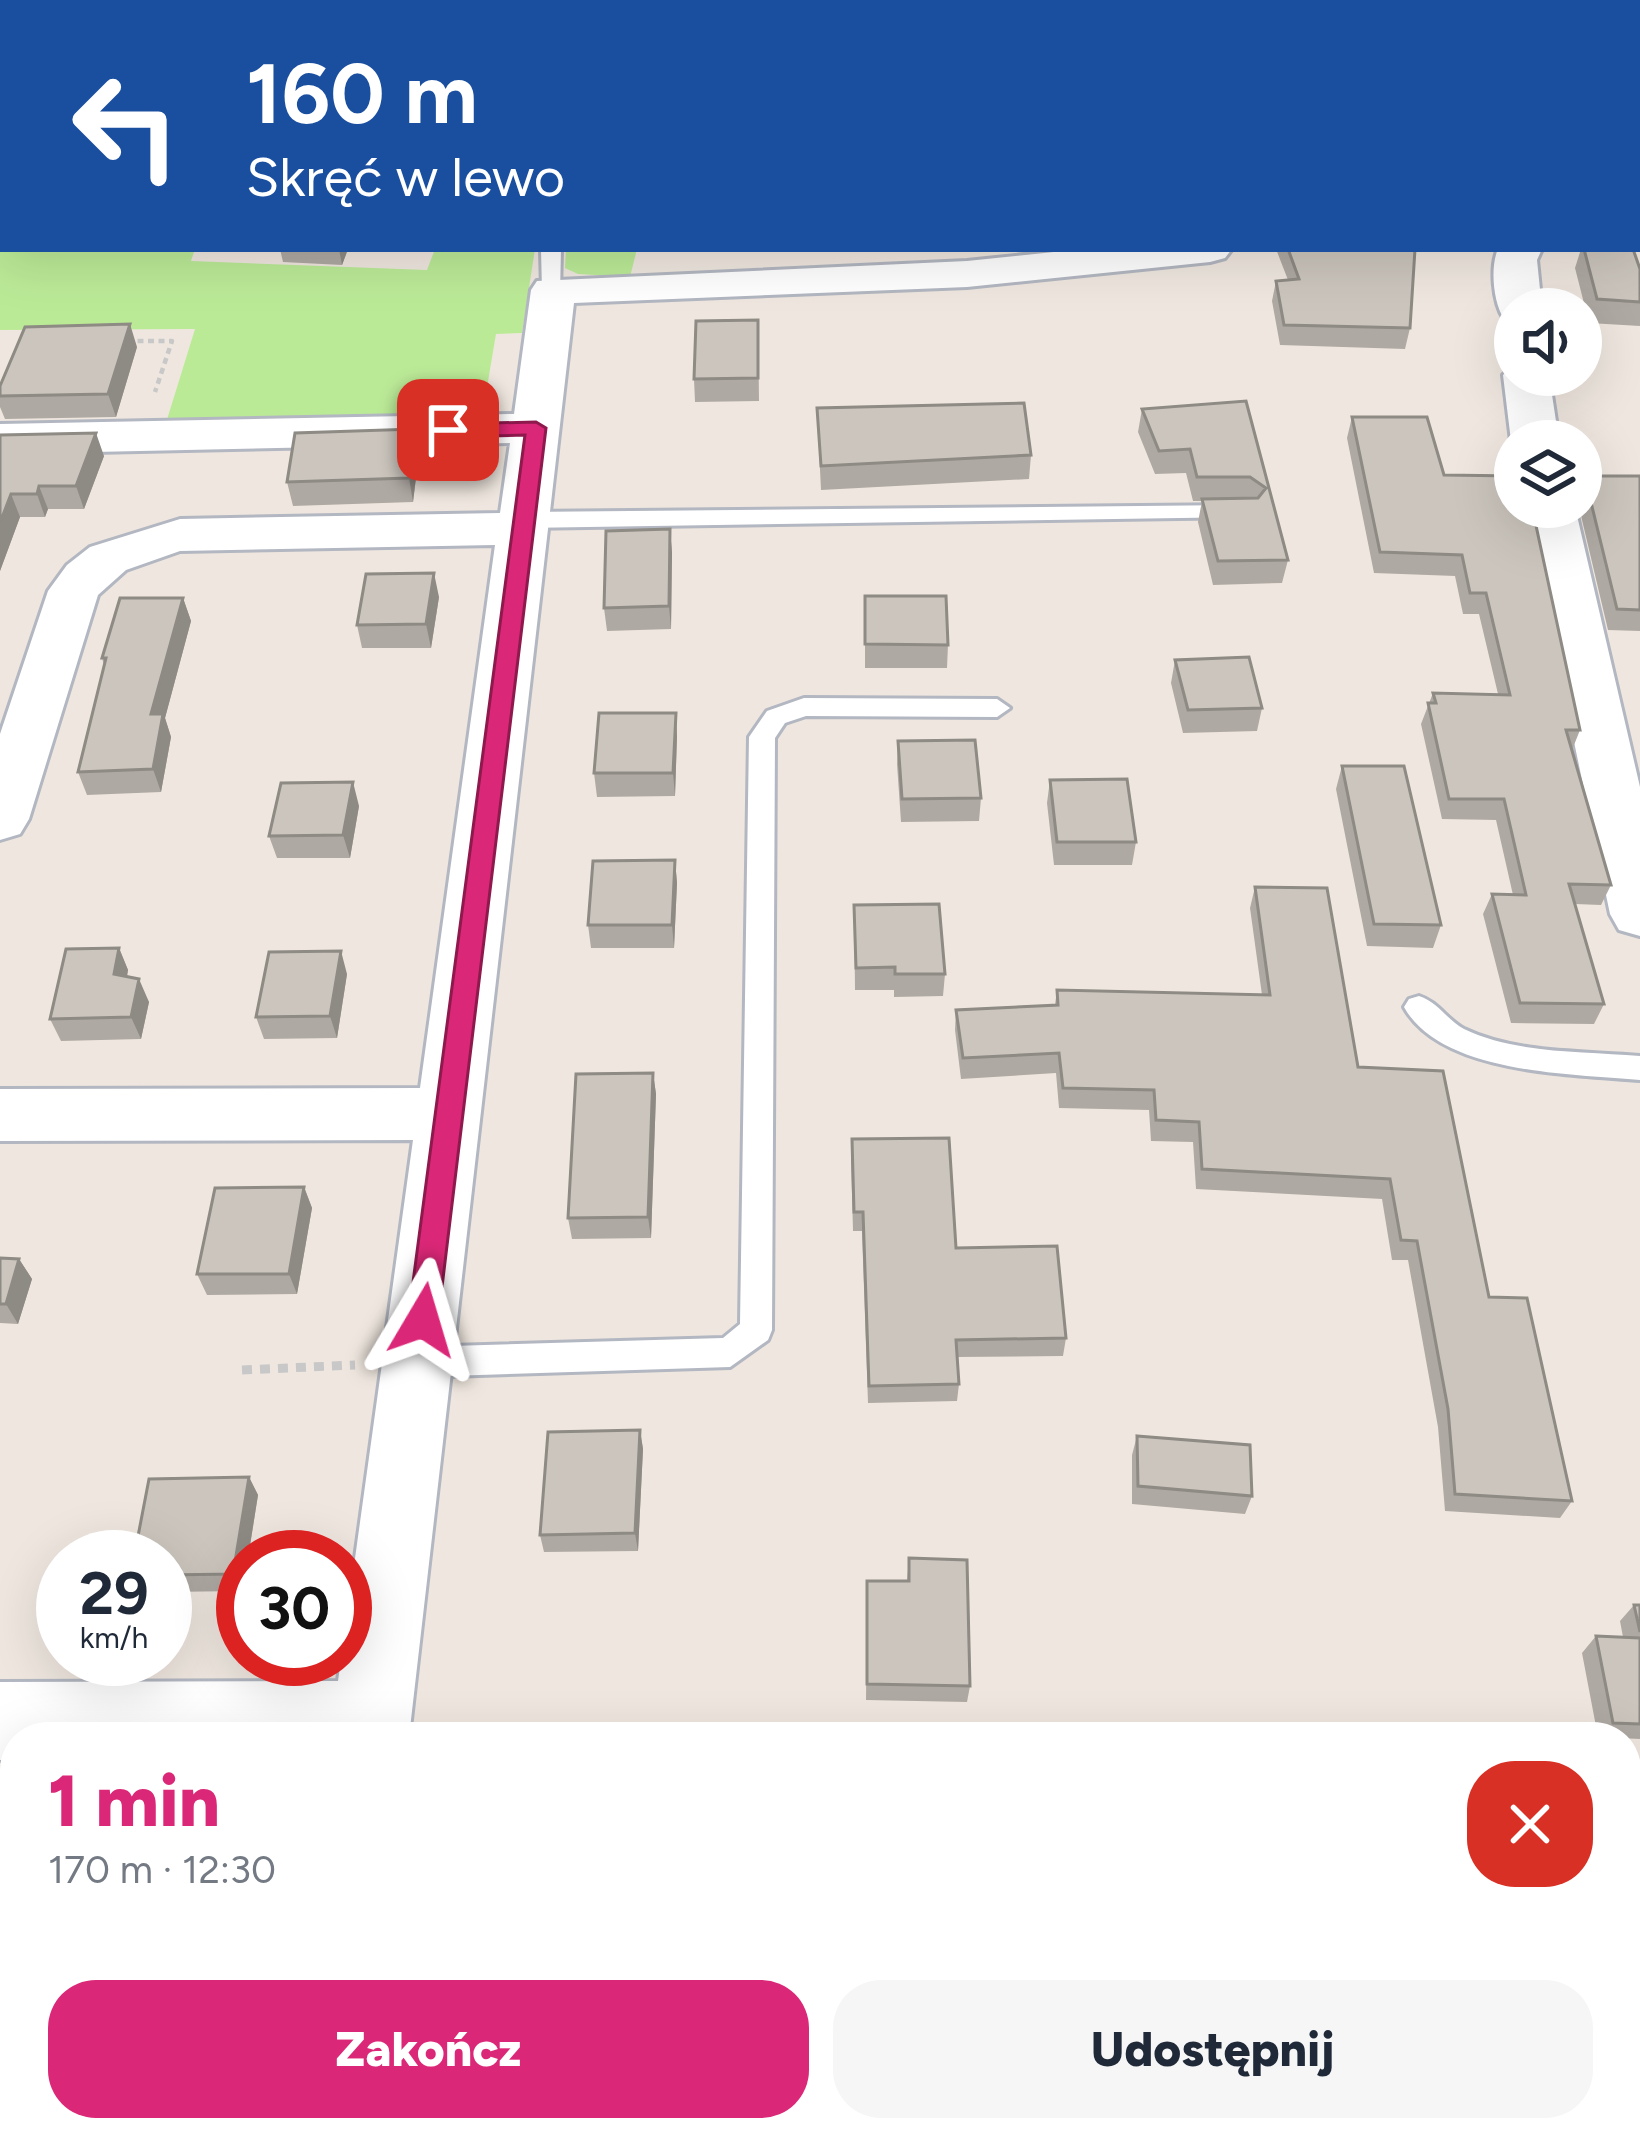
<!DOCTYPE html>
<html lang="pl">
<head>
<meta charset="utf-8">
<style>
  body { margin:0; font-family:Figtree,sans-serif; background:#f6f6f7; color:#1f2937; height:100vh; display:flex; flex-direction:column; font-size:45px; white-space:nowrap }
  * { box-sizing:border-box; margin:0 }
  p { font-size:39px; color:#747a83 }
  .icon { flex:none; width:66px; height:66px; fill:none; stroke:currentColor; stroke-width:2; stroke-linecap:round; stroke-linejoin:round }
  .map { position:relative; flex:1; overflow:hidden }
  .panel { position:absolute; left:0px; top:1722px; width:1641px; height:420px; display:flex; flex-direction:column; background:#fff; border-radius:48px 48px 0 0; box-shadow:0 12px 48px #0002 }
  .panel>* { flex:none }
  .guide { position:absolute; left:0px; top:0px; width:1641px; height:252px; box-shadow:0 12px 48px #0002; background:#1a4fa0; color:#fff; overflow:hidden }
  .tools { position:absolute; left:1494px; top:288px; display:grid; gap:24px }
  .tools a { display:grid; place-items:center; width:108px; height:108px; border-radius:50%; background:#fff; box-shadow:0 12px 48px #0002; font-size:60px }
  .speed { position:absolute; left:36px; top:1530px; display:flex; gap:24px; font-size:60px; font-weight:700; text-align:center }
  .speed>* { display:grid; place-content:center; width:156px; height:156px; border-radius:50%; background:#fff; box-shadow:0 12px 48px #0002; line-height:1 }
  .speed small { font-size:30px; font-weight:400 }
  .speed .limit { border:18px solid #d22; background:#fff; color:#111 }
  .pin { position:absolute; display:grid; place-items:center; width:102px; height:102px; color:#fff; margin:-51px; border-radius:24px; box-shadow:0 6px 18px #0006 }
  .me { position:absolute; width:132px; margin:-66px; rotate:7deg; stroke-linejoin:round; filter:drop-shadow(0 0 9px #0008) }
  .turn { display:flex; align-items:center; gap:42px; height:252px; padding:0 48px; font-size:54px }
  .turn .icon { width:156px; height:156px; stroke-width:2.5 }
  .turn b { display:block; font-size:84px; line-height:102px }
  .round { display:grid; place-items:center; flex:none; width:126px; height:126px; border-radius:48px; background:#f6f6f7 }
  .head { display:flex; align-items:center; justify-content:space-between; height:204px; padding:0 48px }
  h1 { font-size:72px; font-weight:800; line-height:90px; color:#db2777 }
  .primary-button { display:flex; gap:24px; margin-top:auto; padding:24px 48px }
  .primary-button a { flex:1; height:138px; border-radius:48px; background:#db2777; color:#fff; font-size:48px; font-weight:800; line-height:138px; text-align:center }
  .primary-button a+a { background:#f6f6f7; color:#1f2937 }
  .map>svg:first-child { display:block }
</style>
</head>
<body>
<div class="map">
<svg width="1640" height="2142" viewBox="0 0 1640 2142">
  <rect width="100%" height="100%" fill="#efe7df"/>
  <path fill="#bbea97" d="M0,206L3,249H195L191,261L427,270L435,249H535L522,333L496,334L482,417L165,426L195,329L0,330Z
    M566,249H637L630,277L578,274L565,268Z"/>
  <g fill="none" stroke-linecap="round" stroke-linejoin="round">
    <defs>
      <path id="service" d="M512,0H535L537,3H514Z
        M541,249H561L560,294H546L542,290Z
        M1238,505L1250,512L1246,517L524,528L512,520L524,512Z
        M804,698L997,699L1010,708L997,717L806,716L785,723L775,738L772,1330L768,1340L730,1367L418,1377L406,1372L401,1362L406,1352L418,1347L723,1338L740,1324L749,737L767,711Z
        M1419,996C1438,1002 1447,1020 1464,1029C1516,1054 1583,1051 1640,1056V1080C1572,1074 1441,1074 1404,1007L1409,999Z"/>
      <path id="minor" d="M1640,189V216L1638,217V190Z
        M1082,249H1232L1225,258L1210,262L967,287L574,303L409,1737H15V1760H0V1682L338,1681L413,1140L0,1141V1089L420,1088L495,545L180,551L126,570L98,595L29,819L20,834L0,840V734L48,591L67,565L90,547L180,519L500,513L510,443L0,454V424L514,414L531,290L537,281L967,261Z
        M1498,249H1542L1537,260L1542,309H1515V321L1504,319C1493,302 1490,267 1498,249Z
        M1515,364V375H1549L1559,441H1515V447L1511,441L1503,375Z
        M1525,507H1575L1640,787V936L1619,930L1610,914Z
        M277,2127H365L363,2142H275Z"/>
    </defs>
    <use href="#service" stroke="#b3b7c1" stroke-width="6"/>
    <use href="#minor" stroke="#b3b7c1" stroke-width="6"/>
    <path stroke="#c8c8c8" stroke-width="4.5" stroke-dasharray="6 4.5" stroke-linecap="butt" d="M0,16L3,10
      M127,341H172L155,392"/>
    <path stroke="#c8c8c8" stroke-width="9" stroke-dasharray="10 8" stroke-linecap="butt" d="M242,1370L355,1365
      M1626,2096L1640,2102"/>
    <use href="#service" fill="#fff" fill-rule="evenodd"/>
    <use href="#minor" fill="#fff" fill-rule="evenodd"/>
  </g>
  <path fill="#afa9a3" d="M3,97V188H0V102Z
    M280,249H348L342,265L283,262Z
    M1276,249H1415L1410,328L1405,349L1280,345L1272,301L1276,281L1288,280Z
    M1581,249H1633L1640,269V326L1589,323L1575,268Z
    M758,320L759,401L695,402L694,379Z
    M137,347L116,417L5,419L0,407V386Z
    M1246,401L1288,560L1282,583L1213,585L1198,522L1202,501H1193L1186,473L1155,474L1138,432L1142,409Z
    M817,408L1031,455L1029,479L821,490Z
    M1352,417L1444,475L1580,730L1572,750L1611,885L1601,905L1575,904L1604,1004L1594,1024L1511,1023L1483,914L1492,894L1513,895L1496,820L1442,819L1421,724L1433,693L1498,694L1479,614H1463L1455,576L1374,573L1347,438Z
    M0,435L104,456L84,509H48L45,517H20L0,571Z
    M419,453L413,502L293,506L287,482Z
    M1581,476H1640V631L1608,630L1579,507H1581Z
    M670,529L672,553L671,629L607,631L604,608Z
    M865,596L948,645L947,668H865Z
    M439,597L431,648H362L357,625Z
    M183,598L191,621L165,718L171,737L161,792L87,795L78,772L104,665L102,658Z
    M1175,660L1262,708L1257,731L1183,733L1171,683Z
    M677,736L675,796L597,797L594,773Z
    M898,741L981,798L979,821L901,822L897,764Z
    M1342,766L1441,925L1433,948L1367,946L1336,789Z
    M1050,780L1136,842L1132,865H1054L1047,803Z
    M359,806L350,858H277L269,836Z
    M675,860L677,883L674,948H591L588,925Z
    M1255,887L1489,1297L1572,1501L1560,1518L1445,1511L1438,1427L1408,1260H1392L1382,1199L1196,1189L1193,1142L1151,1141L1149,1110L1059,1108L1056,1073L961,1079L955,1030L956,1010L1055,1005L1057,990L1262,995L1250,908Z
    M854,905L945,974L943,996L894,997V990H855Z
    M119,948L128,970L127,977L149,1002L141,1039L61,1041L50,1019Z
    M347,974L337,1038L264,1039L256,1017Z
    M653,1073L656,1094L651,1238L572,1239L568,1218Z
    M851,1158L1066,1338L1063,1356L957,1357L959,1384L957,1401L868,1403L862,1231H853Z
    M304,1187L312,1208L297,1294L207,1295L197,1274Z
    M0,1258L19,1259L32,1279L18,1324L0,1323Z
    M640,1430L643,1449L638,1551L544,1552L540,1535Z
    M1137,1436L1252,1496L1245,1514L1132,1504V1455Z
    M249,1477L258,1495L243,1591L165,1592V1557Z
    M909,1558L970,1686L967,1702L866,1700L867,1598L907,1581Z
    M1634,1605H1640V1739L1598,1737L1582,1653L1596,1636L1623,1637L1620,1621Z
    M1458,2127H1565L1568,2142H1460Z"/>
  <path fill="#8e8a84" d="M339,249H348L342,265Z
    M130,324L137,347L116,417L108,394Z
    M415,429L419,453L413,502L409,478Z
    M96,433L104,456L84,509L76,486Z
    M39,486L48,509L45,517L37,494Z
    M11,494L20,517L0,571V523Z
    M670,529L672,553L671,629L669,606Z
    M434,573L439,597L431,648L426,624Z
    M183,598L191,621L165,718L171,737L161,792L153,769L151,714Z
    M676,713L677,736L675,796L673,773Z
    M353,782L359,806L350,858L343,835Z
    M675,860L677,883L674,948L672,925Z
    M119,948L128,970L123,997L114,974Z
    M341,951L347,974L337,1038L330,1016Z
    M139,979L149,1002L141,1039L131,1017Z
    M653,1073L656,1094L651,1238L648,1217Z
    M304,1187L312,1208L297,1294L289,1274Z
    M19,1259L32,1279L18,1324L6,1304Z
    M640,1430L643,1449L638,1551L635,1533Z
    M249,1477L258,1495L248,1557H243V1591L233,1574Z"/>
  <path fill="#cbc5bd" stroke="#8e8a84" stroke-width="3" d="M794,0H843V3H794Z
    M3,97V155H0V102Z
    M1288,249H1415L1410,328L1284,325L1276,281L1299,279Z
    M1584,249H1633L1640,269V302L1597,299Z
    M758,320V378L694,379L696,321Z
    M130,324L108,394L0,396V386L25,327Z
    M1246,401L1288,560L1218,561L1202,499L1258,498L1266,488L1250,477H1197L1190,449L1159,451L1142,409Z
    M1024,403L1031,455L821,466L817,408Z
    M1352,417H1427L1444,475L1515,476V507H1532L1580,730H1566L1611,885L1569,884L1604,1004L1520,1003L1492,894L1526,895L1504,799H1449L1428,703H1436L1433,693L1510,695L1486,593H1470L1462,555L1380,552Z
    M415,429L409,478L287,482L295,433Z
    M96,433L76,486H39L37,494H11L0,523V435Z
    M1581,476H1640V610L1617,609L1586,482H1581Z
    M670,529L669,606L604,608L606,531Z
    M434,573L426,624L357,625L366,574Z
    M865,596H946L948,645L865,644Z
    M120,598H183L151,714H163L153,769L78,772L106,658H102Z
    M1249,657L1262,708L1188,710L1175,660Z
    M599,713H676L673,773H594Z
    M975,740L981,798L902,799L898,741Z
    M1342,766H1404L1441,925L1374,924Z
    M1127,779L1136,842H1057L1050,780Z
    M353,782L343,835L269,836L281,783Z
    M675,860L672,925H588L593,861Z
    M1255,887L1327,888L1358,1067L1443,1071L1489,1297L1527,1298L1572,1501L1455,1494L1448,1409L1417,1241L1401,1240L1390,1179L1202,1169L1199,1122L1156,1120L1154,1090L1063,1088L1059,1053L963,1058L956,1010L1058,1005L1057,990L1270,995Z
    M939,904L945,974H895V967L856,968L854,905Z
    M119,948L114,974L139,979L131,1017L50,1019L66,949Z
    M341,951L330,1016L256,1017L269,952Z
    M653,1073L648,1217L568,1218L576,1074Z
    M949,1138L956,1248L1057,1246L1066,1338L956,1340L959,1384L869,1386L863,1212H854L852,1139Z
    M304,1187L289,1274H197L215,1188Z
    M0,1258L19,1259L6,1304H0Z
    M640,1430L635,1533L540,1535L548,1432Z
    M1137,1436L1250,1445L1252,1496L1138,1486Z
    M249,1477L233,1574L165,1575V1557H134L149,1479Z
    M909,1558L967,1560L970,1686L867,1684V1581H909Z
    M1634,1605H1640V1632Z
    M1596,1636L1640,1638V1724L1613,1723Z
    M1472,2127H1565L1568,2142H1474Z
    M914,2141L1004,2142H914Z"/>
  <path fill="#db2777" stroke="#8e194d" stroke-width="3" d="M536,422L546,428L438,1320L434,1330L423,1333L412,1330L408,1320L525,435L448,437L437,430L448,424Z"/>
</svg>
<div class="tools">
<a><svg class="icon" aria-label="sound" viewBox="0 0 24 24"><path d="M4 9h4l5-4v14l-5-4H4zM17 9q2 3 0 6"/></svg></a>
<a><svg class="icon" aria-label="layers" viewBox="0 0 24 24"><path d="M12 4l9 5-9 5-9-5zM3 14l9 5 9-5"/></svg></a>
</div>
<div class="speed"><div>29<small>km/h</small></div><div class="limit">30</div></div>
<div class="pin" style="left:448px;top:430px;background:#d93025"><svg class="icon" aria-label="arrive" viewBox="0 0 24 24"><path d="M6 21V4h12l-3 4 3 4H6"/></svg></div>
<svg class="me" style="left:423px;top:1320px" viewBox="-20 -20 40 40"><path d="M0-17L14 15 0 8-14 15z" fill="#db2777" stroke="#fff" stroke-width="4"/></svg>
<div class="guide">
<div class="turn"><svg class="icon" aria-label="left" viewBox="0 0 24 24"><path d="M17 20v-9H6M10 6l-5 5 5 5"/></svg><div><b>160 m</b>Skręć w lewo</div></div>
</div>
<section class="panel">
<div class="head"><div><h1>1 min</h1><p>170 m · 12:30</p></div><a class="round" style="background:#d93025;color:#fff"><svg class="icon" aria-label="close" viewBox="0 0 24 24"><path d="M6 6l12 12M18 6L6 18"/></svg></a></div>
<div class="primary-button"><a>Zakończ</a><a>Udostępnij</a></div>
</section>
</div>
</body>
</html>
